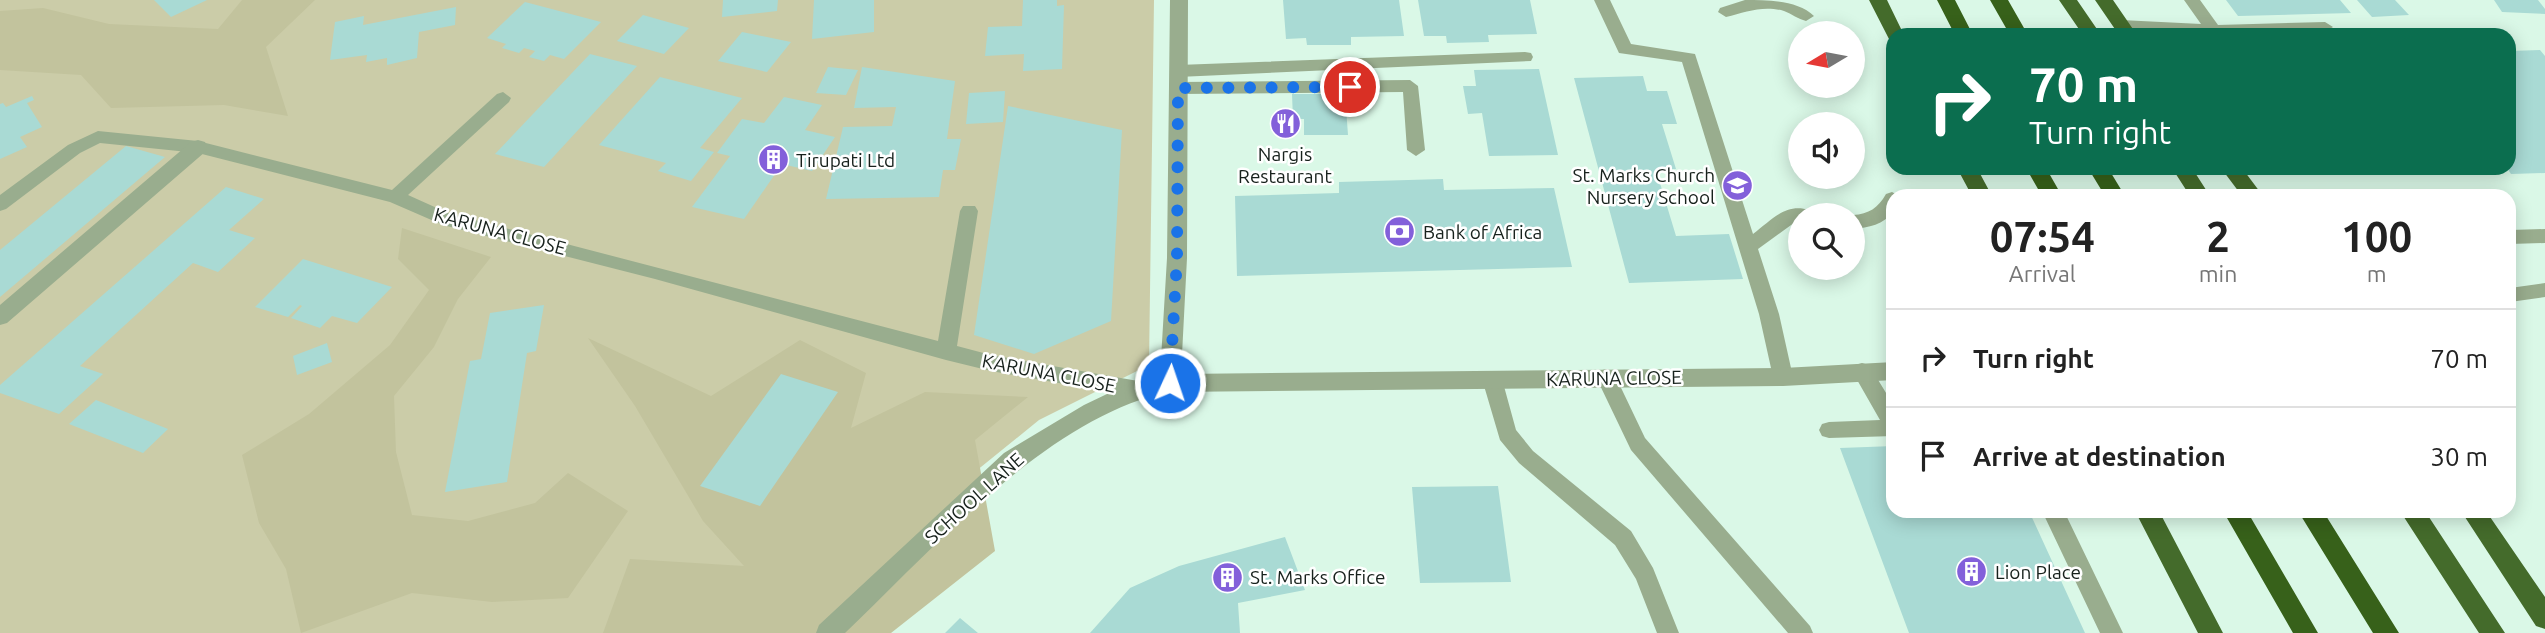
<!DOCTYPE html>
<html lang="en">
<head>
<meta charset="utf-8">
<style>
  body { margin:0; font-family:Ubuntu,sans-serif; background:#f2f2f2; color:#222; height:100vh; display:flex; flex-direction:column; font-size:26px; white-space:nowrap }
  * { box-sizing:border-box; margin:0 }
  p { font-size:23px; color:#767676 }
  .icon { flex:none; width:38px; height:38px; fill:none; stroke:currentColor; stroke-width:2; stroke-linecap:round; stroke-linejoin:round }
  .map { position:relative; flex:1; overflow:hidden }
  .drawer { position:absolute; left:1886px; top:189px; width:630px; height:329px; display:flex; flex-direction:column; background:#fff; border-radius:21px; box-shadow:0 4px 18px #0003 }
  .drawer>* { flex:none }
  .banner { position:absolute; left:1886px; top:28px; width:630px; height:147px; border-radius:21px; box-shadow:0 4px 18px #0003; background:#0b6e4f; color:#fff; overflow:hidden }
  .needle { width:46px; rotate:260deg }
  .tools { position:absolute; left:1788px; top:21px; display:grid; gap:14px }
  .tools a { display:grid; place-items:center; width:77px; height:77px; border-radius:50%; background:#fff; box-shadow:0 4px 18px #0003; font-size:35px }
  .pin { position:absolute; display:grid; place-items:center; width:60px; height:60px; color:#fff; margin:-30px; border:4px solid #fff; border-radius:50%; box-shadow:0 2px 7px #0007 }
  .me { position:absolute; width:77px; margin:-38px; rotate:3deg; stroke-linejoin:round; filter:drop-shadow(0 0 5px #0008) }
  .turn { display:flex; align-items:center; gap:24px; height:147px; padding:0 28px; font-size:32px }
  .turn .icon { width:91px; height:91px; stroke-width:2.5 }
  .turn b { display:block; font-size:49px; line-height:60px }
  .eta { display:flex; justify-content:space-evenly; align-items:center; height:119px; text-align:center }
  .eta b { font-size:42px; font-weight:700; line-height:49px }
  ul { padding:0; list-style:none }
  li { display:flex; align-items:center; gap:21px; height:98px; padding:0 28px; border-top:2px solid #e0e0e0 }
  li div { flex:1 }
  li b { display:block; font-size:26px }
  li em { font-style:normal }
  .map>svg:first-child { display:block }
</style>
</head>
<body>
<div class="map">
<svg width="2545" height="633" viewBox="0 0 2545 633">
  <rect width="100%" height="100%" fill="#daf8e7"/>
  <path fill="#cbcca8" d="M0,0H1154L1149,365L1039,420L881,548L788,633H0Z"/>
  <path fill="#c2c39d" d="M242,0H315L266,47L288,116L224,105L111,108L81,75L0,70V11L43,8L109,24L218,29Z
    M402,228L491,257L458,299L434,347L394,396L396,452L412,515L468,521L535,503L568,473L628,511L568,598L492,602L412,593L301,633L286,569L259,523L242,455L309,414L390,345L429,290L398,259Z
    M588,338L711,396L800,340L866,373L851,428L925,392L1028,397L975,440L995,551L891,633H603L630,559L744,566L703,521L635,406Z"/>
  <path fill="#a9dad4" d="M154,0H207L171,17Z
    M723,0H778L777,11L722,17Z
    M814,0H874V32L812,39Z
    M1023,0H1057V6L1064,5L1062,69L1023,71L1024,54L985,56L988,27L1022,26Z
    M1283,0H1399L1404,36L1351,37V45H1307L1306,38L1286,39Z
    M1418,0H1530L1537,34L1488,35L1489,42L1447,43L1446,36H1424Z
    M2226,0H2340L2351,13L2238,16Z
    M2357,0H2395L2409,15L2372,17Z
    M2494,0H2538L2545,9V14L2502,12Z
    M525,2L601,22L564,59L550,55L544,61L529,57L535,51L524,48L519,53L502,48L506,44L487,38Z
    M456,7L455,25L419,32L417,58L387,65V58L366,62L367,55L330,60L335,22L364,16L363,25Z
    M643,15L689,28L664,54L617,41Z
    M742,32L791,42L767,72L718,61Z
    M2540,50L2545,56V173L2511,174L2507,168H2510V51Z
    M590,54L637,66L544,167L495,154Z
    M828,67L858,70L846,95L816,93Z
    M862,67L955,81L947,139H961L955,170H943L939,197L826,199L843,127L892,126L896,107L854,108Z
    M1539,69L1558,155L1489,156L1482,113L1468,114L1463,86H1476L1474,70Z
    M1643,76L1647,91H1667L1677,124H1662L1676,169L1656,170L1676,236L1729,234L1743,279L1629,283L1574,78Z
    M660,77L742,98L700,148L714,152L691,181L658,171L666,163L599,145Z
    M1005,91L1003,122L966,124L969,93Z
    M1292,94H1345L1348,135H1304V119H1293Z
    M32,96L34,100L27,103L42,127L20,137L27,147L0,159V104L3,103L6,107Z
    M784,97L822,105L805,130L835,137L812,171L782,164L744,219L692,207L730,156L717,153L742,119L764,123Z
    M1008,106L1122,130L1111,321L1034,354L974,335Z
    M126,146L165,157L0,297V250Z
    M1443,179L1444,190L1554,188L1572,267L1237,276L1235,196L1339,193V182Z
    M226,187L264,199L229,230L255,238L218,272L193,263L80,366L103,374L59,414L0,393V385Z
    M303,259L392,287L357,323L332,316L320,328L291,318L302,306L300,305L288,317L255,307Z
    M544,305L536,351L527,353L507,482L445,492L470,361L481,359L490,313Z
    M327,343L332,362L297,375L293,356Z
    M781,374L838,392L760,506L700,486Z
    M96,400L168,429L143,453L69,424Z
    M1894,446V511H2029L2085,633H1909L1840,448Z
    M1498,486L1511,582L1420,583L1412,487Z
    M1285,537L1305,590L1238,603L1240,633H1090L1130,588L1179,566Z
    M960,618L978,633H945Z"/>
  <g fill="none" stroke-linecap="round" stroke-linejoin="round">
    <path fill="#99ad8e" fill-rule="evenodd" d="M1594,0H1610L1631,44L1695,54L1753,234C1772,220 1785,203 1809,210L1812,215H1801V221L1798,220L1758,249L1779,314L1793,377L1790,383L1783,385L1776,383L1773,377L1759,314L1682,62L1619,53Z
      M1745,0C1768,0 1798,0 1814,16L1806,21C1798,19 1792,14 1784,11C1763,5 1746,12 1726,17L1718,12L1720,8Z
      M2184,0H2200L2218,25L2325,22L2333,27L2325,32L2209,35L2121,30L2113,25L2121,20L2201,24Z
      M1525,52L1531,53L1533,57L1531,61L1178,77L1170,71L1178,65Z
      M1410,80L1418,86L1425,150L1416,156L1407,150L1403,92L1178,94L1170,88L1178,82Z
      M503,92L511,98L509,102L408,195L448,213L938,341L960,211L963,206H975L978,211L957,346L991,355L1138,381L1145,383L1148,389L1145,395L1138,397L991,371L946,360L655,279L443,225L390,202L198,153L100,143L80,153L6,209L0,211V195L68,145L98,131L198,141L392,190L497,94Z
      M1892,192L1899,196H1894V212C1883,224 1869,228 1853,229V215C1869,214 1878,208 1886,194Z
      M2545,283V297L2510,302V288Z
      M1862,363L1869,365L1894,406V436L1829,438L1822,436L1819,430L1822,424L1829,422L1880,420L1852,371L1855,365Z
      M1606,369L1613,371L1645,438L1810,626L1813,633H1788L1631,450L1596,377L1599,371Z
      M1492,371L1499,373L1502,379L1516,430L1533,451L1631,531L1653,568L1679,633H1657L1636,579L1615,545L1519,463L1500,440L1482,379L1485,373Z
      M2042,511H2064L2123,633H2100Z"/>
    <path fill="#99ad8e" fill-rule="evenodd" d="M1170,0H1188L1187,258L1181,374L1783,368L1894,362V380L1783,386L1170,392C1050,415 932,550 845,633H816L819,625L1004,453L1084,405L1130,383L1160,376L1167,258Z
      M198,140L205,142L207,147L205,152L7,323L0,325V305L191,142Z
      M2545,229V243L2510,244V230Z"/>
    <path fill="#446b2b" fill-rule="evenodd" d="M1869,0H1887L1904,35H1894V40L1889,39Z
      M2059,0H2077L2101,35H2083Z
      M2095,0H2113L2137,35H2119Z
      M1957,168H1977L1992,196H1972Z
      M2172,168H2192L2210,196H2190Z
      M2221,168H2242L2263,196H2242Z
      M2135,511H2159L2223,633H2198Z
      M2400,511H2425L2505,633H2479Z
      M2461,511H2486L2545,597V629L2536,626Z"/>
    <path fill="#37611a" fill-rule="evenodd" d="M1937,0H1955L1973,35H1955Z
      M1990,0H2008L2028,35H2010Z
      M2026,168H2046L2062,196H2042Z
      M2088,168H2108L2125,196H2105Z
      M2223,511H2247L2318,633H2293Z
      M2298,511H2323L2399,633H2373Z"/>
  </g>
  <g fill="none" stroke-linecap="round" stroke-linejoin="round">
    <path stroke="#1a73e8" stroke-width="12" stroke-dasharray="0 21.6" d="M1170,383L1177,258L1178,88L1350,87"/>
  </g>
  <defs>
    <symbol id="restaurant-disc" viewBox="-11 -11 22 22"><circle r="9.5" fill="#8360da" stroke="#fff"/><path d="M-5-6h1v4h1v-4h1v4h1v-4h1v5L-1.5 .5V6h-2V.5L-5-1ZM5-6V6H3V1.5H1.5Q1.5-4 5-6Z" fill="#fff"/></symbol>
    <symbol id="building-disc" viewBox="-11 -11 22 22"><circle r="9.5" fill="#8360da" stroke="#fff"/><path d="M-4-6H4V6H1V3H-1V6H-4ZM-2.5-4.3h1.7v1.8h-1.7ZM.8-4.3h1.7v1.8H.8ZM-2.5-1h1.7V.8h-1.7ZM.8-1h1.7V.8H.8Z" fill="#fff"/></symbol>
    <symbol id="school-disc" viewBox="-11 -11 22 22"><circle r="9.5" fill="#8360da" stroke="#fff"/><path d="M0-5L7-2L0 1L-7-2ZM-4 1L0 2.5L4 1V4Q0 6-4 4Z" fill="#fff"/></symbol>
    <symbol id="bank-disc" viewBox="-11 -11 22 22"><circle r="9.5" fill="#8360da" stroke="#fff"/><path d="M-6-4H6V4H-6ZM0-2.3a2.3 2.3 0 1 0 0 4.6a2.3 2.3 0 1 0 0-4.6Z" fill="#fff"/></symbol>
  </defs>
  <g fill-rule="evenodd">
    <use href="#restaurant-disc" x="1268" y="106" width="35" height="35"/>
    <use href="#building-disc" x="756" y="142" width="35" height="35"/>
    <use href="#school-disc" x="1720" y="168" width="35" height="35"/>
    <use href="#bank-disc" x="1382" y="214" width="35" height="35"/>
    <use href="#building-disc" x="1954" y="554" width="35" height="35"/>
    <use href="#building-disc" x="1210" y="560" width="35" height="35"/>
  </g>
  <g text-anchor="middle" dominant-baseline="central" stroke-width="5" stroke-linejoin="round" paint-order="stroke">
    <g font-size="19" fill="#17211c" stroke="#fff" text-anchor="start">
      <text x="1285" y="154" text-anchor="middle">Nargis<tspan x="1285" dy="22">Restaurant</tspan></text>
      <text x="796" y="160">Tirupati Ltd</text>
      <text x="1715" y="175" text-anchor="end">St. Marks Church<tspan x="1715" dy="22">Nursery School</tspan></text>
      <text x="1423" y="232">Bank of Africa</text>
      <text x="1995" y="572">Lion Place</text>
      <text x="1250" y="577">St. Marks Office</text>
    </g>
    <g font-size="19" fill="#17211c" stroke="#fff">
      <text transform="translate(500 231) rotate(15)">KARUNA CLOSE</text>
      <text transform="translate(1049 373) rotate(11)">KARUNA CLOSE</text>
      <text transform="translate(1614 378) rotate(-1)">KARUNA CLOSE</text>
      <text transform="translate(974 498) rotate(-42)">SCHOOL LANE</text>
    </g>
  </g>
</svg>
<div class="tools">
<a><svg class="needle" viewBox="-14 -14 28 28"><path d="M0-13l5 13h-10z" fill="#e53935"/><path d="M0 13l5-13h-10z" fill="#767676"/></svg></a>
<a><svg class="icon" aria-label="sound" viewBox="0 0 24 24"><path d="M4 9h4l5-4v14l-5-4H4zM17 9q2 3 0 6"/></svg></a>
<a><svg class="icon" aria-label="search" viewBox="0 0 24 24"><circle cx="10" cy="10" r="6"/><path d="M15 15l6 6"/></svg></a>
</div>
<div class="pin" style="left:1350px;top:87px;background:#d93025"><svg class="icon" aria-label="arrive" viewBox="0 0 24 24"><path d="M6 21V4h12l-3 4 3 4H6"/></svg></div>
<svg class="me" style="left:1170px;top:383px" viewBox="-20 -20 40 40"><circle r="17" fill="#1a73e8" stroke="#fff" stroke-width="3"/><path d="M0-11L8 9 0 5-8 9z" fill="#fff"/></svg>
<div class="banner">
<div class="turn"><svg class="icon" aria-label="right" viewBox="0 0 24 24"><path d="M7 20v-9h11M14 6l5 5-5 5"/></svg><div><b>70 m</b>Turn right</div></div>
</div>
<section class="drawer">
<div class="eta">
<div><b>07:54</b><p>Arrival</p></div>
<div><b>2</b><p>min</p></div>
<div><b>100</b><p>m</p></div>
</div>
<ul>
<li><svg class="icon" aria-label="right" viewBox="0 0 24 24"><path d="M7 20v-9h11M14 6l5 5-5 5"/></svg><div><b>Turn right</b></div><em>70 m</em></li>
<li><svg class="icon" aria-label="arrive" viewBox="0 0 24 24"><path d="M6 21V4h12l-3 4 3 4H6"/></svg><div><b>Arrive at destination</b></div><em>30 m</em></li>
</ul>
</section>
</div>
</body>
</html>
